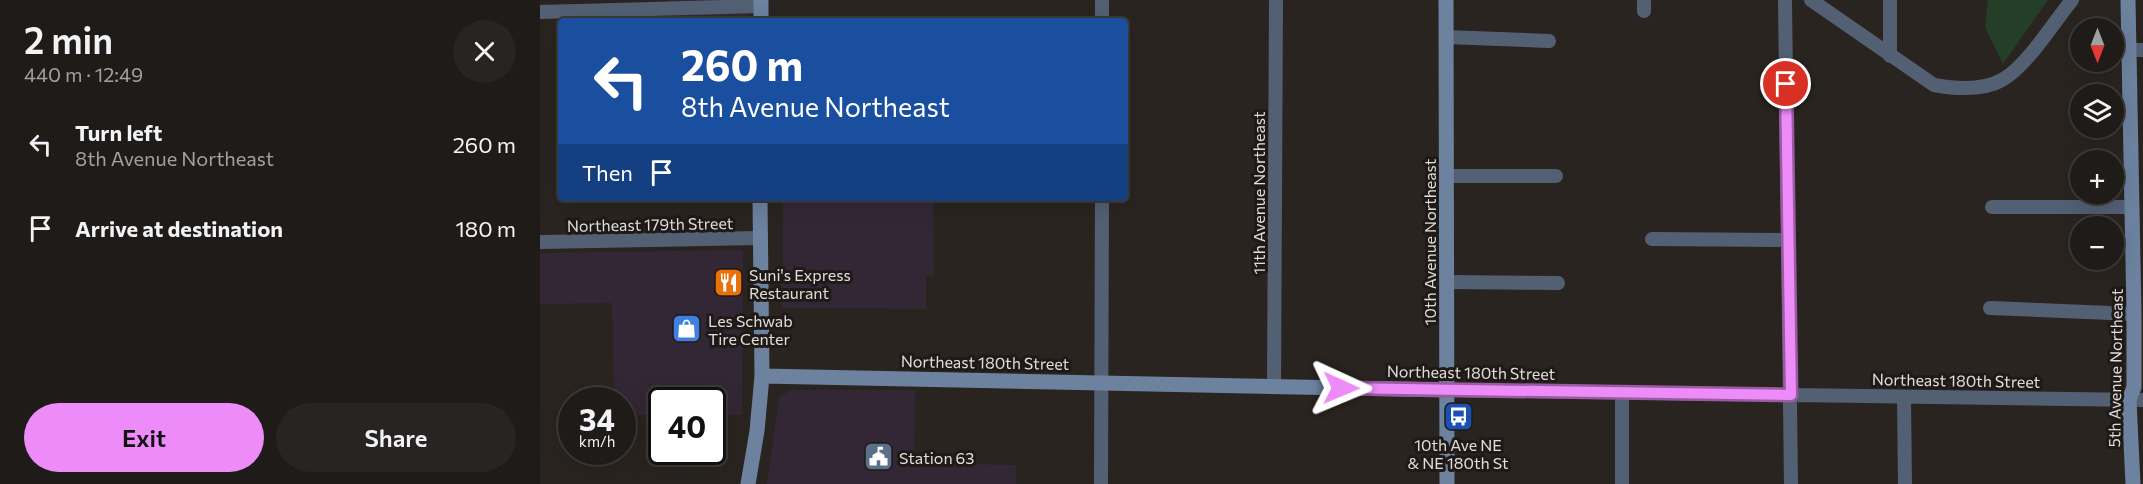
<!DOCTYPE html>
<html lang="en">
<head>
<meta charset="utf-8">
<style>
  body { margin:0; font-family:Commissioner,sans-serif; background:#272421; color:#f1f3f6; height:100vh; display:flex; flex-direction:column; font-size:22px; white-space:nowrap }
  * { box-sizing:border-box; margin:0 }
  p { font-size:20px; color:#a1a1a2 }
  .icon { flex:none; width:33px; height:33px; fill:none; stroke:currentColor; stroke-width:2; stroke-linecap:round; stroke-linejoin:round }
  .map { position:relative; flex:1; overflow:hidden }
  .side { display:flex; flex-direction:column; background:#1f1b18; width:540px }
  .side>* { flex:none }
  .guide { position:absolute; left:18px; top:18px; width:570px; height:183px; border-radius:6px; box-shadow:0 6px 24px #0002,0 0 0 2px #3c3937; background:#1a4fa0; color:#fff; overflow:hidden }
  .needle { width:39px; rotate:180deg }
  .controls { position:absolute; left:1530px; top:18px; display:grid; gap:12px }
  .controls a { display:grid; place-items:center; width:54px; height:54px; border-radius:50%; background:#1f1b18; box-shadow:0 6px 24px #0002,0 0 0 2px #3c3937; font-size:30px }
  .speed { position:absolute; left:18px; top:387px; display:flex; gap:12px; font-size:30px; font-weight:700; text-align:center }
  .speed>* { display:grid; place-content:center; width:78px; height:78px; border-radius:50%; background:#1f1b18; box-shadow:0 6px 24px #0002,0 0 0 2px #3c3937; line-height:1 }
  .speed small { font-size:15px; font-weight:400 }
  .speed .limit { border:3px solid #111; border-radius:9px; background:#fff; color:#111 }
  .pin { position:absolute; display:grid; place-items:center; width:51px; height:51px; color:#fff; margin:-26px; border:3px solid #fff; border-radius:50%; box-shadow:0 2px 6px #0007 }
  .me { position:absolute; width:66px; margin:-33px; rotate:91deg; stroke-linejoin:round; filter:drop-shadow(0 0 4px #0008) }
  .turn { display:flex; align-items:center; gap:21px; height:126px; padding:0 24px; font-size:27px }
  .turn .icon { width:78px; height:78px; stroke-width:2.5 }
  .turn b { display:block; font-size:42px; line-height:51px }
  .then { display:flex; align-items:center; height:57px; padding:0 24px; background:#0003; gap:12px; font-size:22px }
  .round { display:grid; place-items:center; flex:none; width:63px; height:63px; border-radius:32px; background:#272421 }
  .headline { display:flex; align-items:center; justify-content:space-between; height:102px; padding:0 24px }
  h1 { font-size:36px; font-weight:600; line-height:45px }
  .cta { display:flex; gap:12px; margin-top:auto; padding:12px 24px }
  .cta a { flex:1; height:69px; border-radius:36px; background:#ed8cf9; color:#111; font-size:24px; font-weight:600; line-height:69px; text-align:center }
  .cta a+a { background:#272421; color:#f1f3f6 }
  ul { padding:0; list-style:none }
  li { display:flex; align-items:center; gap:18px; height:84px; padding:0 24px }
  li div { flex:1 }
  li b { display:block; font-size:22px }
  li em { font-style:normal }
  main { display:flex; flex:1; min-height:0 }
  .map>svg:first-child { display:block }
</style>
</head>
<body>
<main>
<section class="side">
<div class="headline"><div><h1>2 min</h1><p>440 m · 12:49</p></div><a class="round"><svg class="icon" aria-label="close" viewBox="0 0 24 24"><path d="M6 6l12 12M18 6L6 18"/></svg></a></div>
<ul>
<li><svg class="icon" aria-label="left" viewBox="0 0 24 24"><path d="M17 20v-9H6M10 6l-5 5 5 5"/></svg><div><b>Turn left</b><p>8th Avenue Northeast</p></div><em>260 m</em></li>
<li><svg class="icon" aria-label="arrive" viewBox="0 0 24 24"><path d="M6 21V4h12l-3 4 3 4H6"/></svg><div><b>Arrive at destination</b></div><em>180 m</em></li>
</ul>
<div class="cta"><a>Exit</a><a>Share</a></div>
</section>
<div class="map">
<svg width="1603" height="484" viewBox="0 0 1603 484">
  <rect width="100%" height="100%" fill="#292420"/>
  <path fill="#332735" d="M130,0H209L210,21H102V19L130,17Z
    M243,198H393L394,275L386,276V309L242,308Z
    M203,250L202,415H173L172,400H122L121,415H83L82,400H74L72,303L0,304V253Z
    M251,390H375L374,463L476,465V484H227L239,397Z"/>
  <path fill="#243e27" d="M1448,0H1508L1463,64L1445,27Z"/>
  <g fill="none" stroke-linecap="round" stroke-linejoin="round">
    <path stroke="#536073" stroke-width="14" d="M562,0V21
      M1245,0L1251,484
      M1271,0L1394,85C1416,89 1442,91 1462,80C1486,67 1514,22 1532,0
      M1350,0V56
      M1104,11V0
      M0,12L221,6
      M906,37L1009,41
      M1589,50H1603
      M906,176H1016
      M1452,207H1592
      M1112,239L1248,240
      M0,242L220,238
      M907,282L1018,283
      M1450,308L1594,314
      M734,387L736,0
      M907,390L1603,400
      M1082,392V484
      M1364,397L1365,484
      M561,484L562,198"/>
    <path stroke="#6c829f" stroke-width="15" d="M906,0L907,484
      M1588,0L1594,314V387L1589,400L1593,484
      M221,21V0
      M222,376L907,390
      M208,484L217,431L222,376L220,198"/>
  </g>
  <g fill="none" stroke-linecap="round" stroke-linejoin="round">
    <defs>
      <path id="route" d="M801,388L1251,395L1246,84"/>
    </defs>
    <use href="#route" stroke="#9a5ba2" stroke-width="15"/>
    <use href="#route" stroke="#ed8cf9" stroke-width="10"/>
  </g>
  <defs>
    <symbol id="restaurant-square" viewBox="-11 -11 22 22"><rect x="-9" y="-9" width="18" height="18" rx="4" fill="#e8710a" stroke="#1f1a17"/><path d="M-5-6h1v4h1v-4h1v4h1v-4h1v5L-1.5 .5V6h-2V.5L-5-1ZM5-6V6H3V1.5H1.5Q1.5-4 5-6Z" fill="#fff"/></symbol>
    <symbol id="shop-square" viewBox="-11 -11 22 22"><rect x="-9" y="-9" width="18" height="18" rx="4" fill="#3f7fe0" stroke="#1f1a17"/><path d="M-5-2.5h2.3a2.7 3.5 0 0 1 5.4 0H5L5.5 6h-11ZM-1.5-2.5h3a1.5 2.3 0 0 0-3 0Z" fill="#fff"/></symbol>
    <symbol id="bus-square" viewBox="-11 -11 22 22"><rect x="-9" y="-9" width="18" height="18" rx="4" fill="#1a4fb4" stroke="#1f1a17"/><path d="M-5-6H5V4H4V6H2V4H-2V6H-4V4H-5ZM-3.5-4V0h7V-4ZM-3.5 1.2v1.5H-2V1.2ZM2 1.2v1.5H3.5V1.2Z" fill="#fff"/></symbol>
    <symbol id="civic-square" viewBox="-11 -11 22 22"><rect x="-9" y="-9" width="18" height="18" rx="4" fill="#5c6f8a" stroke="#1f1a17"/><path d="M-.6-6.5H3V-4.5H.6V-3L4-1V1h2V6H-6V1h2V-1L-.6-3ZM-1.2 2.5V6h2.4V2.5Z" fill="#fff"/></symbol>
  </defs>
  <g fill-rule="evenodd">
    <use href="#restaurant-square" x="172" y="266" width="33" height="33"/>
    <use href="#shop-square" x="130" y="312" width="33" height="33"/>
    <use href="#bus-square" x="902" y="400" width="33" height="33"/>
    <use href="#civic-square" x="322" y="440" width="33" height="33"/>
  </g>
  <g text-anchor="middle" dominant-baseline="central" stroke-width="6" stroke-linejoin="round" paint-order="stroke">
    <g font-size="16" fill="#e0ddda" stroke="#1f1a17">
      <text transform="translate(718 193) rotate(-90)">11th Avenue Northeast</text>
      <text transform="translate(110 224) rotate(-1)">Northeast 179th Street</text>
      <text transform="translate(889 242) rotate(-90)">10th Avenue Northeast</text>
      <text transform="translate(445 362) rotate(1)">Northeast 180th Street</text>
      <text transform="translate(1575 368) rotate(-89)">5th Avenue Northeast</text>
      <text transform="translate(931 372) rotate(1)">Northeast 180th Street</text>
      <text transform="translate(1416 380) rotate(1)">Northeast 180th Street</text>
    </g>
    <g font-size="16" fill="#e0ddda" stroke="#1f1a17" text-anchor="start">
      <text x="209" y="274">Suni's Express<tspan x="209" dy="18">Restaurant</tspan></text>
      <text x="168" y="320">Les Schwab<tspan x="168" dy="18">Tire Center</tspan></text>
      <text x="918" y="444" text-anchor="middle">10th Ave NE<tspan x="918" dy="18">&amp; NE 180th St</tspan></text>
      <text x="359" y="457">Station 63</text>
    </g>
  </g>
</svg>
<div class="controls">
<a><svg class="needle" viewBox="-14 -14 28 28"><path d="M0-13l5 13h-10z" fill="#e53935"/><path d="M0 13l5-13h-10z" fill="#a1a1a2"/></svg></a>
<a><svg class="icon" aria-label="layers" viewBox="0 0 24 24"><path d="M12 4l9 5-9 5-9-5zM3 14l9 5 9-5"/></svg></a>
<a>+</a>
<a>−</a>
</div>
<div class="speed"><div>34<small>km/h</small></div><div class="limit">40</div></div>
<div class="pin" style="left:1246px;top:84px;background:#d93025"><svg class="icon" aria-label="arrive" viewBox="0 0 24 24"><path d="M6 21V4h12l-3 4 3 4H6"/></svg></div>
<svg class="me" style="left:801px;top:388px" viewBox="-20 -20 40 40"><path d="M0-17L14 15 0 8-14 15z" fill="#ed8cf9" stroke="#fff" stroke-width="4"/></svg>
<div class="guide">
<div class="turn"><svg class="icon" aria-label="left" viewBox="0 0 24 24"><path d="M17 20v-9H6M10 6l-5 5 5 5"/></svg><div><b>260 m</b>8th Avenue Northeast</div></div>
<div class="then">Then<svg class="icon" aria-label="arrive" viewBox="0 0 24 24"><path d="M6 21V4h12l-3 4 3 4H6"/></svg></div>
</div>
</div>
</main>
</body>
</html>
